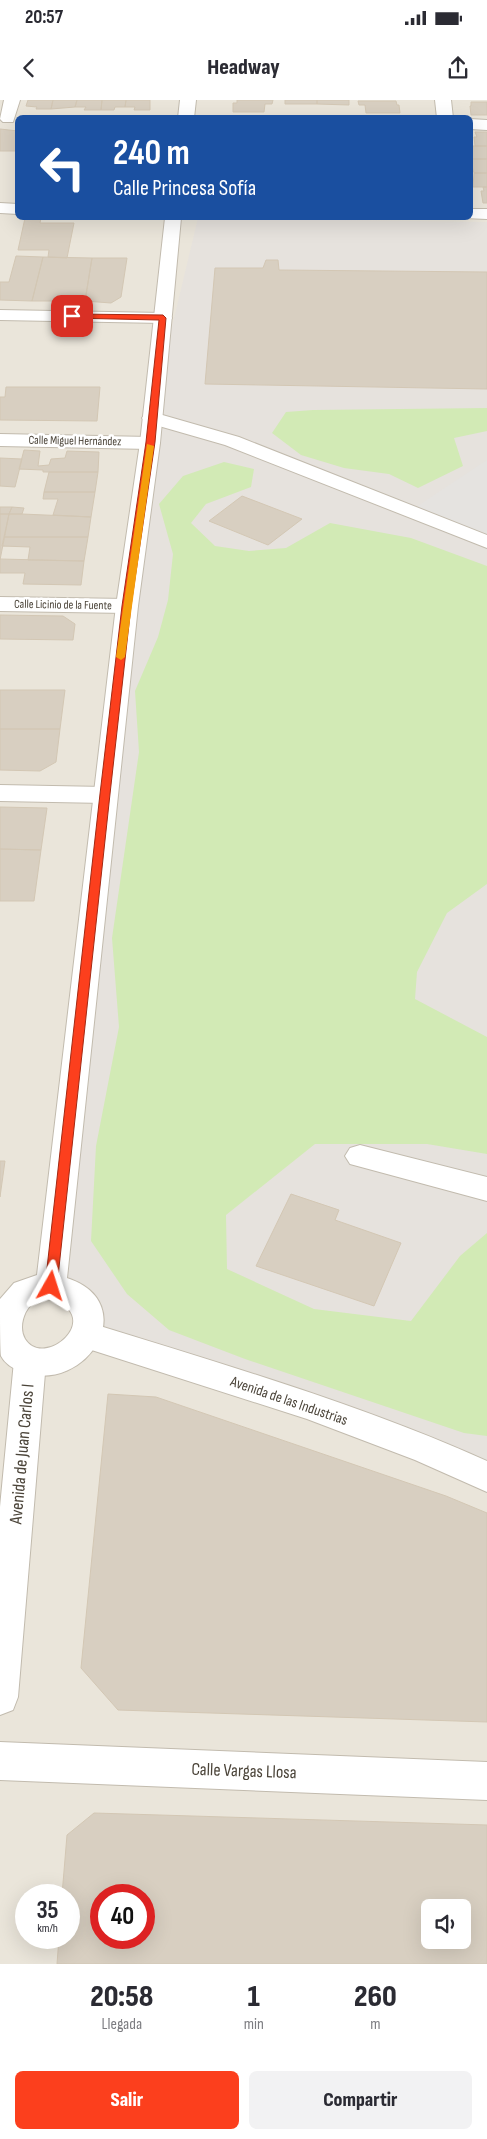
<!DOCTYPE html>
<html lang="es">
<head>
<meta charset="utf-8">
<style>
  body { margin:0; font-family:"Sofia Sans Condensed",sans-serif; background:#f2f2f3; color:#2b2b33; height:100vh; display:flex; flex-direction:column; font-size:19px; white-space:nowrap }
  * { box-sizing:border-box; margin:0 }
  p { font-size:16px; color:#7c7c81 }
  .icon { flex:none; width:28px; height:28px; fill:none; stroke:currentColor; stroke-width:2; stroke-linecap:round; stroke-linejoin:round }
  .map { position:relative; height:1864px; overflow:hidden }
  .details { display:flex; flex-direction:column; background:#fff; flex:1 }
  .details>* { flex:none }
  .top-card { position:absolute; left:15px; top:15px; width:458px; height:105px; border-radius:8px; box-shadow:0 5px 20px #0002; background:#1a4fa0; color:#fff; overflow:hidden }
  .fabs { position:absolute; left:421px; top:1799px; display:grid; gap:10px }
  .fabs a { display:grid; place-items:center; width:50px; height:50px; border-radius:8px; background:#fff; box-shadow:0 5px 20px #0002; font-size:25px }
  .speed { position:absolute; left:15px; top:1784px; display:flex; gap:10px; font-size:25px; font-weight:700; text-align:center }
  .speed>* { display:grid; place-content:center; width:65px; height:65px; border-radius:50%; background:#fff; box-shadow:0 5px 20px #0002; line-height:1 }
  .speed small { font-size:12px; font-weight:400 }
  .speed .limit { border:8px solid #d22; background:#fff; color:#111 }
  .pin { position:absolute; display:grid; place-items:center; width:42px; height:42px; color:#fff; margin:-21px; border-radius:10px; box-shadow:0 2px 8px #0006 }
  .me { position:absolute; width:55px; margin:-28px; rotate:6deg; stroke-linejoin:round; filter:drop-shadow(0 0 4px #0008) }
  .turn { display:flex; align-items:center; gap:18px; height:105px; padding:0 15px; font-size:22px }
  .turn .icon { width:65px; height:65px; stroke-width:2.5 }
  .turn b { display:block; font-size:35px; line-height:42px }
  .eta { display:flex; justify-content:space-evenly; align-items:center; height:85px; text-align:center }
  .eta b { font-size:30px; font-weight:800; line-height:35px }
  .action { display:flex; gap:10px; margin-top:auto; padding:10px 15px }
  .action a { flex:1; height:58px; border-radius:8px; background:#fc3f1d; color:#fff; font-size:20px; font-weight:800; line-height:58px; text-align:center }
  .action a+a { background:#f2f2f3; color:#2b2b33 }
  .status { display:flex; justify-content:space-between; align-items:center; height:35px; padding:0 25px; background:#fff; direction:ltr }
  .status svg { height:14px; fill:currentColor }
  header { display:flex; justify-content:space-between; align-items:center; height:65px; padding:0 15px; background:#fff; font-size:22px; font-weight:800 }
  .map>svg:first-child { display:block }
</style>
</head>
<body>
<div class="status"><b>20:57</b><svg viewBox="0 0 49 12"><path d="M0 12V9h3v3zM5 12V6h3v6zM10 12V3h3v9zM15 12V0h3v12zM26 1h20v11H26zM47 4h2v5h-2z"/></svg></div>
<header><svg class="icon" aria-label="back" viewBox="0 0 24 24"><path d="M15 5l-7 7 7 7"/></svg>Headway<svg class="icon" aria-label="share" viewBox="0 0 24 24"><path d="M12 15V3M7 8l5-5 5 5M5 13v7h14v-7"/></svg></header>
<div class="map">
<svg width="487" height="1864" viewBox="0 0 487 1864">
  <rect width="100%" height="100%" fill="#f6f3ec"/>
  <path fill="#eae5da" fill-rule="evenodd" d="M0,0H487V1864H0ZM18,18H470V118H18ZM26,1795H69V1838H26ZM101,1795H144V1838H101ZM430,1808H462V1840H430Z"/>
  <path fill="#e6e2dd" d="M198,118L487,122V1377L87,1235L64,1188L153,306Z"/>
  <path fill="#d2eab5" d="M487,308V331L454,338L463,366L418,388L389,374L344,368L301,355L272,333L286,312L313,310Z
    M224,362L254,369L251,387L206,404L191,423L215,446L249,451L286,448L330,423L411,438L487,466V784L447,813L417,872L415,899L487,937V1054L427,1044H315L226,1115L227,1169L314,1209L411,1221L460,1156L487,1133V1336L464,1333L245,1259L169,1230L127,1194L91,1141L96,1046L119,927L112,838L139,652L135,591L158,537L168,500L173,454L159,404L183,376Z"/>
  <path fill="#e5e3e0" d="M487,360V442L410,411Z"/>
  <path fill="#d8cfc1" stroke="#d3c7b4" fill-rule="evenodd" d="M28,0H53L51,9H36L37,7L26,6Z
    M53,0H77L75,7L51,9Z
    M77,0H102L101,10H84L86,7H75Z
    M102,0H126L125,7H115L114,10H101Z
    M126,0H150V10H134L135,7H125Z
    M237,0H273L272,4H265L264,12H233V3H237Z
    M285,0H317V4H285Z
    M317,0H349V5L317,4Z
    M358,1H396L397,5H399L400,13H366L365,5H359Z
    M471,2H487V15H471L470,6H471Z
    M0,29L18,31L16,51H0Z
    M475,32H487V46H475L474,37H477Z
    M470,46H487V59H470Z
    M470,59H487V73H474Z
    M474,73H487V87H473Z
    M483,87H487V103H483L481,91H484Z
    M25,118H41L40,123H74L67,158L48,157L49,150H18Z
    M16,156L43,157L32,201L0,200V182H9Z
    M43,157L92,158L85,201H32Z
    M92,158H127L121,197L111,203L85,201Z
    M266,160H278L279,170L487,172V289L205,284L215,168H263Z
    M6,287H100L97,321L0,320V297H5Z
    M24,350L40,351L38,366L49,365L51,359L65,358L67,351L99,352L98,372H43V370L19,369Z
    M0,358L22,359L15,387L0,386Z
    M49,372H98L95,392H44Z
    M44,392H95L91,417L53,415L58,399H43Z
    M242,396L302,419L268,445L209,421Z
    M0,407H12L9,414H0Z
    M12,407L24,408L22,414H9Z
    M0,414H9L0,460Z
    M9,414H22L91,417L88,437H4Z
    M4,437H88L84,461L28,460L30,447L2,446Z
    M0,459L84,461L81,485L23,484L25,473H0Z
    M0,515L63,516L75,524L73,540L0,539Z
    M0,590H65L60,629H0Z
    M0,629H60L56,662L40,671L0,670Z
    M0,707L47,708L41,750L0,749Z
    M0,749L41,750L34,801H0Z
    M0,1061H5L0,1097Z
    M291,1094L339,1110L335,1120L401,1143L374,1206L256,1166Z
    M108,1294L156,1297L446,1396L487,1413V1622L118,1610L81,1568Z
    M94,1713L487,1725V1864H57L59,1838H69V1795H62L67,1735ZM101,1795H144V1838H101ZM430,1808H462V1840H430Z"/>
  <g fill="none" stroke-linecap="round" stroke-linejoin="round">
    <defs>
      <path id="service" d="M152,312L239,337L487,435V448L225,345L145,322L142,318L145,314Z
        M360,1045L487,1077V1101L350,1064L345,1056L350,1048Z"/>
      <path id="minor" d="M4,0H20L13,22H3L0,19Z
        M435,0H451L453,18H437Z
        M470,19L487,20V30L470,29Z
        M0,103L18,104V114L0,113Z
        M470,109H487V119L464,118H470Z
        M0,210L163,213L169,214L172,218L169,222L163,223L0,220Z
        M0,334L150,337L157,339L160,343L157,347L150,349L0,346Z
        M0,497L127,499L135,501L138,506L135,511L127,513L0,511Z
        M0,685L105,687L114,689L117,695L114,701L105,703L0,701Z
        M87,1222C222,1264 358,1303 487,1361V1392L415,1360L307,1319L76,1245L71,1235L76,1225Z
        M30,1247L41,1251L46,1261L18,1597L13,1610L0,1615V1407L14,1261L19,1251Z
        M0,1642L487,1662V1700L0,1680Z"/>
      <path id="tertiary" d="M180,0H196L194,18H178Z
        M165,118H181L160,343L138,506L67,1178C143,1203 87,1295 22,1272C14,1269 5,1264 1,1256C0,1249 0,1209 0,1199L14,1183L37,1175L116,506L140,343ZM51,1199C106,1217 44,1270 25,1239C18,1227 24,1208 36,1201C40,1199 46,1199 51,1199Z"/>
    </defs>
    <use href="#service" stroke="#c2bbae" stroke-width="2"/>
    <use href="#minor" stroke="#c2bbae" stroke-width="2"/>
    <use href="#tertiary" stroke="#c2bbae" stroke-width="2"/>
    <use href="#service" fill="#fff" fill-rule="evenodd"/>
    <use href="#minor" fill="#fff" fill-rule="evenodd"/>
    <use href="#tertiary" fill="#fff" fill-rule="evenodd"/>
  </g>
  <path fill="#fc3f1d" stroke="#a42913" d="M72,214L163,215L166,218L155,342L131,506L110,694L57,1186L56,1190L51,1192L46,1190L45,1186L100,694L122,506L146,342L159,220L70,218L69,216Z"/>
  <path fill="#f59e0b" d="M147,344L154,346L125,557L121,560L116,557Z"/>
  <g text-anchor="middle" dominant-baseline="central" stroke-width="5" stroke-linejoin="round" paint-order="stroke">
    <g font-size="12" fill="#4b4439" stroke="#fff">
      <text transform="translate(75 341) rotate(1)">Calle Miguel Hernández</text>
      <text transform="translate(63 505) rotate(1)">Calle Licinio de la Fuente</text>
    </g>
    <g font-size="15" fill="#4b4439" stroke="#fff">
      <text transform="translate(289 1301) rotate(19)">Avenida de las Industrias</text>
    </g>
    <g font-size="18" fill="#4b4439" stroke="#fff">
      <text transform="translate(22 1354) rotate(-85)">Avenida de Juan Carlos I</text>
      <text transform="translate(244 1671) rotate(2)">Calle Vargas Llosa</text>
    </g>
  </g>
</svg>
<div class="fabs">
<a><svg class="icon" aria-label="sound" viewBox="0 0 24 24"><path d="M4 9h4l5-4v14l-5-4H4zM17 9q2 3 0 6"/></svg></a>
</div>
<div class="speed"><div>35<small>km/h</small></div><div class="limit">40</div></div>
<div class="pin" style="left:72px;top:216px;background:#d93025"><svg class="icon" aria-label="arrive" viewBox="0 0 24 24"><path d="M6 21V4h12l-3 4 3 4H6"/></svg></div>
<svg class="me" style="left:51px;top:1186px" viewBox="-20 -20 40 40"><path d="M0-17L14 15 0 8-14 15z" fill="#fc3f1d" stroke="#fff" stroke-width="4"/></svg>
<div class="top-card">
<div class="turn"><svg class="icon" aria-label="left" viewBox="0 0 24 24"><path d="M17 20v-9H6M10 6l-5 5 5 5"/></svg><div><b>240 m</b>Calle Princesa Sofía</div></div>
</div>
</div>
<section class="details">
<div class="eta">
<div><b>20:58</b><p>Llegada</p></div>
<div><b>1</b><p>min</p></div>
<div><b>260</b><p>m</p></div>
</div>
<div class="action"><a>Salir</a><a>Compartir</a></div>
</section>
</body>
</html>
